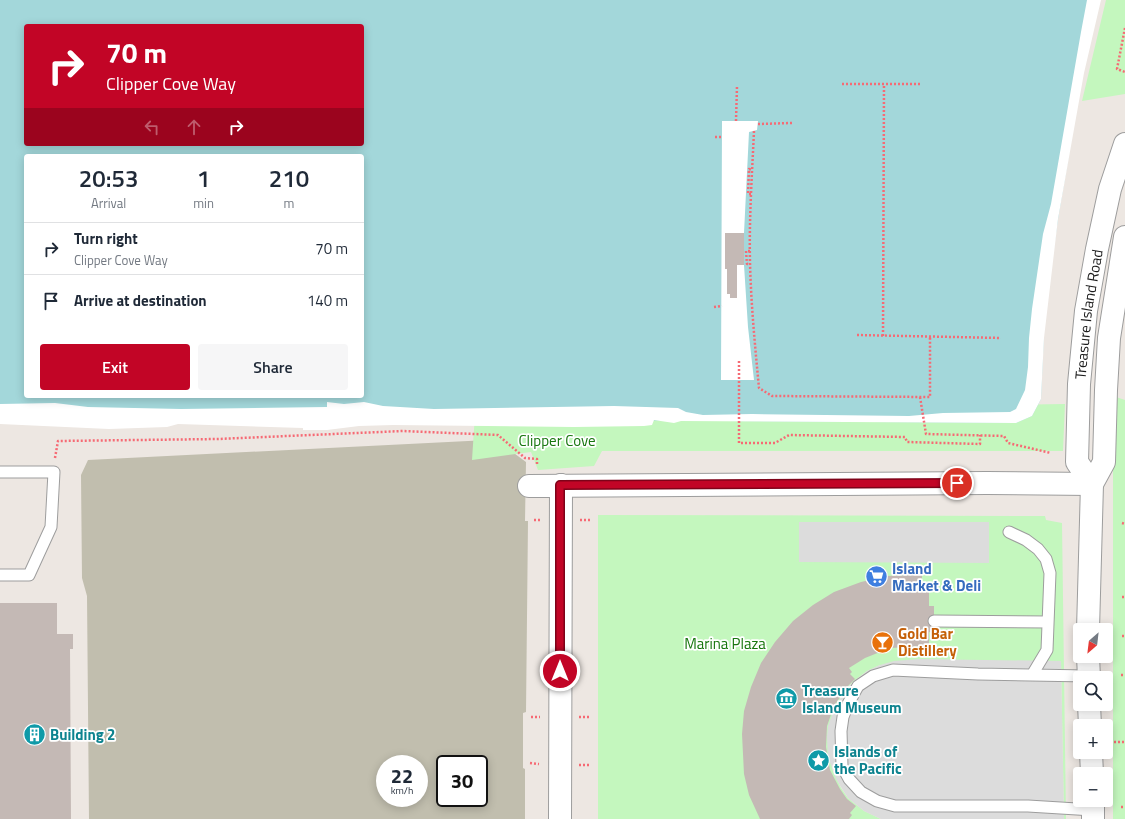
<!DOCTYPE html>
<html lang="en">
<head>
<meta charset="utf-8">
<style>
  body { margin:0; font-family:"Titillium Web",sans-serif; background:#f6f6f7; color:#1f2937; height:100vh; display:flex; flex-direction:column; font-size:15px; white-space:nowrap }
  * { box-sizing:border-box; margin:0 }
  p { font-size:13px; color:#747a83 }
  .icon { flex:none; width:22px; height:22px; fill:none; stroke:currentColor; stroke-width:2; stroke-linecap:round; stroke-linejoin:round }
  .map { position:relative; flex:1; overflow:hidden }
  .side { position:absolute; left:24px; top:154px; width:340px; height:244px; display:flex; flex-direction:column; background:#fff; border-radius:4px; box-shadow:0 2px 10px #0003 }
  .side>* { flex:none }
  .top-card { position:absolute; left:24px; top:24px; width:340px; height:122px; border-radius:4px; box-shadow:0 2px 10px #0003; background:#c20526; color:#fff; overflow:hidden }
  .needle { width:26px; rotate:208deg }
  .fabs { position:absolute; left:1073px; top:623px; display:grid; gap:8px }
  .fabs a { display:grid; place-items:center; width:40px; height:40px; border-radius:4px; background:#fff; box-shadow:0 2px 10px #0003; font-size:20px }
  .speed { position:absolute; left:376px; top:755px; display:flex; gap:8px; font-size:20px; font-weight:700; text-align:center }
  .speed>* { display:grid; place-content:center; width:52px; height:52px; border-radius:50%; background:#fff; box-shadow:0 2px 10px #0003; line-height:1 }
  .speed small { font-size:10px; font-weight:400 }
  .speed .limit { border:2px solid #111; border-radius:6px; background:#fff; color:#111 }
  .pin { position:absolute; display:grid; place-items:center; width:34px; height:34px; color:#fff; margin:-17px; border:2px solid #fff; border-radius:50%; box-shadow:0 1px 4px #0007 }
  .me { position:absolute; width:44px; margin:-22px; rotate:0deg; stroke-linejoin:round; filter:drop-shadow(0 0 3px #0008) }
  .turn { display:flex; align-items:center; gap:14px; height:84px; padding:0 16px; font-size:18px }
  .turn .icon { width:52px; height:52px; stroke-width:2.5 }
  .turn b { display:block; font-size:28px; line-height:34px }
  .lanes { display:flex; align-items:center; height:38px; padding:0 16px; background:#0003; justify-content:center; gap:20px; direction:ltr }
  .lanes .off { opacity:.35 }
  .eta { display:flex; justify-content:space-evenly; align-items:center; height:68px; text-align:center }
  .eta b { font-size:24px; font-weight:600; line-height:28px }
  .cta { display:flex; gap:8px; margin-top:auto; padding:8px 16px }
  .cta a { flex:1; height:46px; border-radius:4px; background:#c20526; color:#fff; font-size:16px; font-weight:600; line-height:46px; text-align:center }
  .cta a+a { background:#f6f6f7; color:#1f2937 }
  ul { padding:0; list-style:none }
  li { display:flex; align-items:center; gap:12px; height:52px; padding:0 16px; border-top:1px solid #e0e1e3 }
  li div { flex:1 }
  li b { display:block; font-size:15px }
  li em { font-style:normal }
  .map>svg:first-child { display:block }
</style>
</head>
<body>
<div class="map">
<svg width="1125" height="819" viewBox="0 0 1125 819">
  <rect width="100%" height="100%" fill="#ede7e2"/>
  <path fill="#c1beae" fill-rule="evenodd" d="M488,440L499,442L526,462L525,521H528L526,712L523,713V768L525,769V819H89L87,596L82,578L81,475L88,460ZM385,764H419V798H385ZM445,764H479V798H445Z"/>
  <path fill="#c4f7be" d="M1106,0H1125V94L1082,101Z
    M1113,396L1125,400V819H1113Z
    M1065,404L1063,451H602L594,466L538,470L531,452L472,460L475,414Z
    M598,515L1045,516L1046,520L1062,523L1066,819H1064L1061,661L880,665L867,671L855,680L847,688L835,707L832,769L841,788L848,798L864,811L881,819H598Z"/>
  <path fill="#dcdcdc" d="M799,522H989V563L799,562Z
    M920,659L1061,661L1064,819H881L864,811L848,798L836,779L828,757L827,737L828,726L835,707L847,688L867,671L880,665L894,661Z"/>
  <path fill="#a3d7da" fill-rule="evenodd" d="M0,0H1095L1058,219L1045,310L1041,399L1032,416L1016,423L0,416ZM26,26H362V144H26ZM26,156H362V396H26Z"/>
  <path fill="#fff" d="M1087,0H1101L1084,73L1058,219L1044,338L1041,399L1032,416L1016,423L681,421L674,423L654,420L652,425L644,426L574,427L393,425L359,426L327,430H303V428L178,424L167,427L109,429L0,424V404L55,403L88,407L181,409L327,407V402L344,404L364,402L383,406L434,409L614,406L678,408L686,412L703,415L752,414L909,416L943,413L1010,412L1016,409L1025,390L1028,367L1029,338L1032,309L1043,234L1051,204L1081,32Z
    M722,121H758L757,130L749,132L744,233V265L748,327L754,380H721Z"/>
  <path fill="#c4b9b5" d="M725,233H744V265H737V298H730V294H727V269H725Z
    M912,575H922V592H929V606H934V633L929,632V646L890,648L865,658L849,668L852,672L850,674L855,679L847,687L834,706L827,726L826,747L830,770L840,789L847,799L856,806L850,813L852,815L849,819H760L749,795L744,774L742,734L744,711L751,687L761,663L775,642L793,621L813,605L834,592L861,582L887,576Z
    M0,603H57V634H73V649H70L71,819H0Z"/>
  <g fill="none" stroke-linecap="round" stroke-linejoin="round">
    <defs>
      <path id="service" d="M0,472H54L51,527L29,575H0
        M1009,532L1026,540L1038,549L1046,559L1050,573L1047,650L1032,675
        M934,621L1048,622
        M1088,676L978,674L893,670L873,676L858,686L848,704L843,717L841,731L842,766L849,779L861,792L877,801L895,806H1028L1093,810"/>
      <path id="minor" d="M529,486L987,483L1092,484
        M560,819L561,485"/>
      <g id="tertiary">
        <path id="s1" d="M1092,484L1077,462L1079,384L1086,311L1097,249L1110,189L1125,144"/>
        <path d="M1088,630L1092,484L1104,462L1106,390L1109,338L1125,237"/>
        <path d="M1088,656L1089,678"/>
        <path d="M1089,704L1090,726"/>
        <path d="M1091,752L1092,774"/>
        <path d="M1093,800V819"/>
      </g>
    </defs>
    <use href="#service" stroke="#9d9d9d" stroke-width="13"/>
    <use href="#minor" stroke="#9d9d9d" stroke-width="24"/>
    <use href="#tertiary" stroke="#9d9d9d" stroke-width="24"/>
    <path stroke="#f66a74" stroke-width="2.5" stroke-dasharray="2 2" stroke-linecap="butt" d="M1125,28L1117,69L1125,72
      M842,84H921
      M736,121L737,86
      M758,124L792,123
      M754,131C752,175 749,219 750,262C751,304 755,346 759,388L772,396L930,397V337
      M715,137H722
      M751,194H748L749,169L752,170
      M750,251H746L747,264H750
      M714,307L722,306
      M857,335L1001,338
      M883,336L884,84
      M739,361V443H775L789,435L905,437L907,442L980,444V435
      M920,397L926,434L1004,436L1008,443L1051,453
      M55,458L58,441L218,439L403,431L498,435L525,458L537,459V465
      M534,520H541
      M580,520H590
      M1122,523L1125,524
      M1122,597H1125
      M1122,636H1125
      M1121,675H1125
      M531,717H540
      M579,717H589
      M1114,742H1125
      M530,763L539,764
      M579,765H589
      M1121,807H1125"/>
    <use href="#service" stroke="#fff" stroke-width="11"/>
    <use href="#minor" stroke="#fff" stroke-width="22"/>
    <use href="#tertiary" stroke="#fff" stroke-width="22"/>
  </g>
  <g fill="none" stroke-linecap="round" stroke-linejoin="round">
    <defs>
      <path id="route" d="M560,671V485L957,483"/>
    </defs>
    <use href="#route" stroke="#7e0319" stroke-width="10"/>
    <use href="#route" stroke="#c20526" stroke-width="7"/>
  </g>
  <defs>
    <symbol id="supermarket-disc" viewBox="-11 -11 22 22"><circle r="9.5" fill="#3f7fe0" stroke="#fff"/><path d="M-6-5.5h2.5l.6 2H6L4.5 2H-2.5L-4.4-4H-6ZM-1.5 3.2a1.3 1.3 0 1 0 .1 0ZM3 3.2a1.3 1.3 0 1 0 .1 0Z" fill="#fff"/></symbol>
    <symbol id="bar-disc" viewBox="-11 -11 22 22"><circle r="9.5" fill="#e8710a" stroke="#fff"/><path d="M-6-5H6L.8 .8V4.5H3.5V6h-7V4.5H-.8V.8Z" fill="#fff"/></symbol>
    <symbol id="museum-disc" viewBox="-11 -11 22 22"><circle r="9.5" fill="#0f9aa8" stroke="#fff"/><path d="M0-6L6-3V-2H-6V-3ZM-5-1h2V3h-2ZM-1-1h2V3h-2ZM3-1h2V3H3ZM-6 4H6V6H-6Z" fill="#fff"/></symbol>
    <symbol id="building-disc" viewBox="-11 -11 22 22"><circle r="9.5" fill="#0f9aa8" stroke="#fff"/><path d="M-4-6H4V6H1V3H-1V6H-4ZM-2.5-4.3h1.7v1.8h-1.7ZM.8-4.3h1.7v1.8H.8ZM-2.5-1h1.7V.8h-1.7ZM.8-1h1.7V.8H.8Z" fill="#fff"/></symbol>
    <symbol id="sight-disc" viewBox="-11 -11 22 22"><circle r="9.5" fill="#0f9aa8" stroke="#fff"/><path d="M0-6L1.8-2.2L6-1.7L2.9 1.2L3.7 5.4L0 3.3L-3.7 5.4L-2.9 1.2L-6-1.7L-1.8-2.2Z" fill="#fff"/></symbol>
  </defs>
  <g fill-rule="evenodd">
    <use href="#supermarket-disc" x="864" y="564" width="25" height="25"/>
    <use href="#bar-disc" x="870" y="630" width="25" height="25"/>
    <use href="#museum-disc" x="774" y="686" width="25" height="25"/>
    <use href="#building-disc" x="22" y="722" width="25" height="25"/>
    <use href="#sight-disc" x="806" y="748" width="25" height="25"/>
  </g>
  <g text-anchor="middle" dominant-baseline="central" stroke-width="3.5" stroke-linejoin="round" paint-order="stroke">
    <g font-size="15" fill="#1c1c1c" stroke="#fff">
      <text stroke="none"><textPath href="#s1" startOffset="175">Treasure Island Road</textPath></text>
    </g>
    <g font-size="15" fill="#17760e" stroke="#fff">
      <text x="557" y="440">Clipper Cove</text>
      <text x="725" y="643">Marina Plaza</text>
    </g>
    <g font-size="15" font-weight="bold" fill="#366cbe" stroke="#fff" text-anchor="start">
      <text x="892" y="568">Island<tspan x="892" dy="17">Market &amp; Deli</tspan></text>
    </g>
    <g font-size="15" font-weight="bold" fill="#c56008" stroke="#fff" text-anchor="start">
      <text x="898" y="633">Gold Bar<tspan x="898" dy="17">Distillery</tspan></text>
    </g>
    <g font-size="15" font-weight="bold" fill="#0d838f" stroke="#fff" text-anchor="start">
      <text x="802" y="690">Treasure<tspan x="802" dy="17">Island Museum</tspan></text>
      <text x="50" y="734">Building 2</text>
      <text x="834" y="751">Islands of<tspan x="834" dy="17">the Pacific</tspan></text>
    </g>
  </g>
</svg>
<div class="fabs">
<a><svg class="needle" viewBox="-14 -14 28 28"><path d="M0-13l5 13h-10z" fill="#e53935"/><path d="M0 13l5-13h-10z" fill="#747a83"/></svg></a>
<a><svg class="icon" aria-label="search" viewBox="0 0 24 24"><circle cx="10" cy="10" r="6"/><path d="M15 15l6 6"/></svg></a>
<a>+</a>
<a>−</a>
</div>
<div class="speed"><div>22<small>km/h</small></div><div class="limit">30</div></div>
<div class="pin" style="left:957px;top:483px;background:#d93025"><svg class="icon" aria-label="arrive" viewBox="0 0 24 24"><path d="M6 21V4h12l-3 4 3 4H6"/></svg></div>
<svg class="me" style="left:560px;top:671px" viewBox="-20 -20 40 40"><circle r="17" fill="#c20526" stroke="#fff" stroke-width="3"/><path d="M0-11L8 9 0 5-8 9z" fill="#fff"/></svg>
<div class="top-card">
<div class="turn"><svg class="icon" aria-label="right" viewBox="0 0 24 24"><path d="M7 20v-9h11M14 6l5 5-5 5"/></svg><div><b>70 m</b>Clipper Cove Way</div></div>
<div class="lanes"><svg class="icon off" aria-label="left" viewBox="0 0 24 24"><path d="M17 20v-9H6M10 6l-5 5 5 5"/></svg><svg class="icon off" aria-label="ahead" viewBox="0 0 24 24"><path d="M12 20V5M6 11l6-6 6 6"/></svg><svg class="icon" aria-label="right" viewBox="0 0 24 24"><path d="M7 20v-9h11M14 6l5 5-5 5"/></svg></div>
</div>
<section class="side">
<div class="eta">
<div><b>20:53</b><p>Arrival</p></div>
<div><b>1</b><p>min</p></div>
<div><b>210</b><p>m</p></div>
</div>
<ul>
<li><svg class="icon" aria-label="right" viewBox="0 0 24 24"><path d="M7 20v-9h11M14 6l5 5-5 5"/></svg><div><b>Turn right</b><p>Clipper Cove Way</p></div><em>70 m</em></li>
<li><svg class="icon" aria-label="arrive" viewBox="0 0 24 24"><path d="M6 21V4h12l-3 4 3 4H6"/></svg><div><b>Arrive at destination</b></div><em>140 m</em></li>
</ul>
<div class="cta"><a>Exit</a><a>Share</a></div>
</section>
</div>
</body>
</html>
